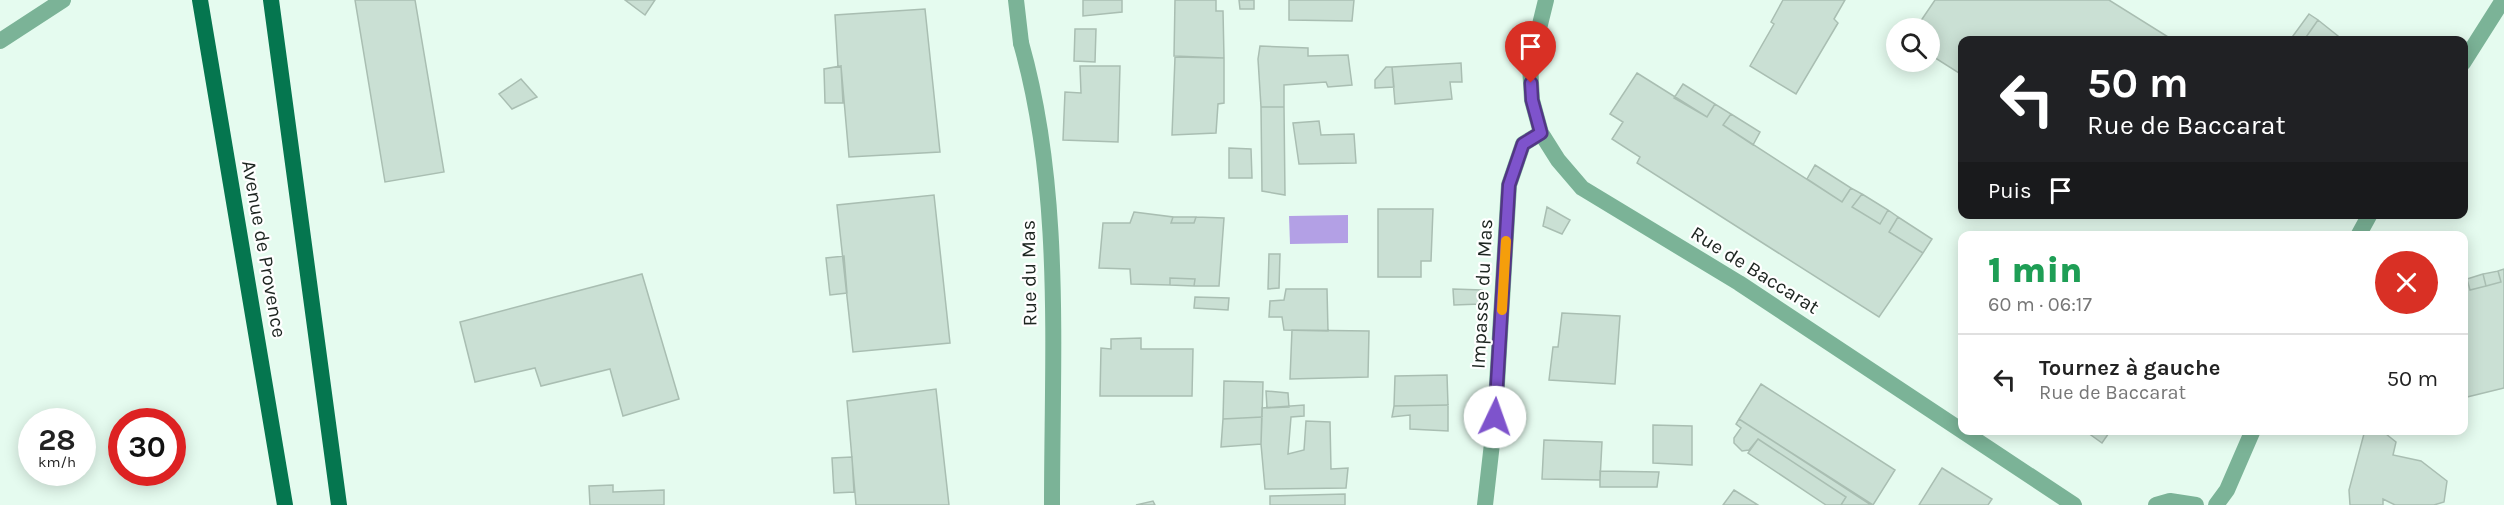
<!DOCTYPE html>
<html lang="fr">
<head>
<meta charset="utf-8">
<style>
  body { margin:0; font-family:Karla,sans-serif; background:#f6f6f6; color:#222; height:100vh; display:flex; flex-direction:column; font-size:22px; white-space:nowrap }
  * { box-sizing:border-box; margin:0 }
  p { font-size:20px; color:#767676 }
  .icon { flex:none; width:33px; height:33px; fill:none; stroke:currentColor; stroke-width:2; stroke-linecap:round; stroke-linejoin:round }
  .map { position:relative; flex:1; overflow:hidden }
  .drawer { position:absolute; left:1958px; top:231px; width:510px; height:204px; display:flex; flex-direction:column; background:#fff; border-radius:12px; box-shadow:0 3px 15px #0003 }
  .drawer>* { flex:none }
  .top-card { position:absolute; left:1958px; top:36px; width:510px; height:183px; border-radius:12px; box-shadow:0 3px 15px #0003; background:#202124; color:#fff; overflow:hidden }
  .controls { position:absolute; left:1886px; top:18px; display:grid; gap:12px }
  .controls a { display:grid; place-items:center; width:54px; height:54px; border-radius:50%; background:#fff; box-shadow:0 3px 15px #0003; font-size:30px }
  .speed { position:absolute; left:18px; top:408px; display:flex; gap:12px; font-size:30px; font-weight:700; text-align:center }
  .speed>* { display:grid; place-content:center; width:78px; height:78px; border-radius:50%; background:#fff; box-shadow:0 3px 15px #0003; line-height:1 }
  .speed small { font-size:15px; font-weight:400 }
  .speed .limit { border:9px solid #d22; background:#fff; color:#111 }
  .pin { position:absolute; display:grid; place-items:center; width:51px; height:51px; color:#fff; margin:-62px -26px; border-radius:50% 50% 50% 0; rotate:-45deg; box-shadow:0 0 6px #0007 }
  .pin .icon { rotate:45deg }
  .me { position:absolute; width:66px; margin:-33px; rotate:3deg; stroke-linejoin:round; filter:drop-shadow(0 0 4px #0008) }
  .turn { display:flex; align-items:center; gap:21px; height:126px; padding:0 30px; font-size:27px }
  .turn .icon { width:78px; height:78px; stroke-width:2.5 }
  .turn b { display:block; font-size:42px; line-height:51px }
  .then { display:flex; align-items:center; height:57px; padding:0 30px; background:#0003; gap:12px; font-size:22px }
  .round { display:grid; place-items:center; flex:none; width:63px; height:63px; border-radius:32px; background:#f6f6f6 }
  .headline { display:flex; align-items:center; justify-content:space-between; height:102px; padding:0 30px }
  h1 { font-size:36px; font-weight:800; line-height:45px; color:#1e9e55 }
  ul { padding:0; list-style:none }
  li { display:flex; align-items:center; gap:18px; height:90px; padding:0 30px; border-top:2px solid #e0e0e0 }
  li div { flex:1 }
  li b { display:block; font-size:22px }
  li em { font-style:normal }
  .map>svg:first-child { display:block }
</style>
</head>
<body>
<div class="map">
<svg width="2504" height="505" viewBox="0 0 2504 505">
  <rect width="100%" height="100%" fill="#e5fbef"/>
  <path fill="#b3a0e5" d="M1348,215V243L1290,244L1289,216Z"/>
  <path fill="#cae0d4" stroke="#a9beb2" stroke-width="1.5" d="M355,0H415L444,172L385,182Z
    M625,0H655L645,15Z
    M1083,0H1122V12L1083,16Z
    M1175,0H1216V11H1223L1224,58L1174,56Z
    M1239,0H1254V9H1240Z
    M1289,0H1354L1352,21L1289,20Z
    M1783,0H1845L1834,19L1838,23L1796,94L1750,66L1774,24L1771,22Z
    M1935,0H2109L2173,40H1962V75L1929,54V28H1916Z
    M925,9L940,152L849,157L841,66L838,67L835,15Z
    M2309,14L2318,20L2304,40H2290Z
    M2318,20L2343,40H2304Z
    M1075,29H1096L1095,62L1074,61Z
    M1260,46L1308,48V56L1348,55L1352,85L1328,87L1326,82L1284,85V107H1261L1258,59Z
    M1175,57L1224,58V103L1218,104L1216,133L1172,135Z
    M1461,63L1462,82H1450L1452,99L1395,104L1392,67Z
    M841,66L843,103H825L824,69Z
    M1080,66H1120L1118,142L1063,140L1065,92L1081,93Z
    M1386,67H1392L1394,87L1375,88V80Z
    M1637,73L1707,117L1715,104L1731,114L1723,125L1842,202L1851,188L1862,194L1852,207L1880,224L1888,210L1898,217L1889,232L1923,253L1879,317L1637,163L1640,157L1612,139L1623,122L1610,114Z
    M521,79L537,97L512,109L499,94Z
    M1683,84L1715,104L1707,117L1674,98Z
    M1261,107H1284L1285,195L1262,191Z
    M1731,114L1760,132L1753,145L1723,125Z
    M1319,121L1321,135L1354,134L1356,163L1299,164L1293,123Z
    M1229,148L1251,149L1252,178H1229Z
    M1815,165L1851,188L1842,202L1807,179Z
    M1862,194L1888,210L1880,224L1852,207Z
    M934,195L950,343L853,352L837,205Z
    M1547,207L1570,220L1562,234L1543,226Z
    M1378,209H1433L1431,261H1421V277H1378Z
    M1134,212L1173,217L1171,223H1194L1196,217L1224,218L1219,286H1194L1195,279L1170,278V285L1131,284L1130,269L1099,268L1103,223H1130Z
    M1173,217H1196L1194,223H1171Z
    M1898,217L1932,239L1923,253L1889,232Z
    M1269,254H1280L1279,288L1268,289Z
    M844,256L847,293L830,295L826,258Z
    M2504,269V388L2463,398V280L2467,279L2470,290L2486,286L2501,282L2498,271Z
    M2498,271L2501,282L2486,286L2483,274Z
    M642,274L679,399L623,416L610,369L541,386L535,368L475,382L460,322Z
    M2483,274L2486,286L2470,290L2467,279Z
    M1170,278L1195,279L1194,286L1170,285Z
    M1286,289H1327L1328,331L1284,330L1282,317H1269L1270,301L1284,300Z
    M1453,289L1482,290L1481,304L1454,305Z
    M1195,297L1229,298L1228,310L1194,308Z
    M1562,313L1620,316L1615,384L1549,380L1553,347H1558Z
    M1292,330L1369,331L1368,377L1290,379Z
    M1141,338V349H1193L1192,396H1100L1101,348L1111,349V339Z
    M1447,375L1448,405L1394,406L1395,376Z
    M1224,381L1263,382L1262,417L1223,419Z
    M1761,384L1895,470L1873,505L1739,419Z
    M936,389L949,505H856L847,401Z
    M1266,391L1288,393L1289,407L1267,408Z
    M1304,405V416L1291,417L1288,454L1304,450L1306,421L1330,422L1331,469L1348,468L1346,488L1265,489L1261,444L1262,408Z
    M1448,405V431L1410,429V415L1392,417L1394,406Z
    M1262,417L1261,444L1221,447L1223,419Z
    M1739,419L1871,505H1841L1846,497L1758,439L1749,450L1742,451L1734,443V438L1741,428L1736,424Z
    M1653,425L1692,426V465L1653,463Z
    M2084,430H2111L2102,443Z
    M2365,430H2381L2396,442L2393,455L2421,461L2447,481L2444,502L2434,505H2395L2383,499V505H2350L2349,490Z
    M1758,439L1846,497L1841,505H1826L1748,453Z
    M1544,440L1602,442L1600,480L1542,479Z
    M852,457L854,492L834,493L832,458Z
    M1942,468L1992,499L1988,505H1919Z
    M1600,471L1659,472L1657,487H1600Z
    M613,485V492L664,490V505H590L589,486Z
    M1734,490L1758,505H1723Z
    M1345,494V505H1270V496Z
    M1153,501L1155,505H1136Z"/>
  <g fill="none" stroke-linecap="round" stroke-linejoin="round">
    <path stroke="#7bb397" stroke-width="16" d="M1016,0L1021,43"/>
    <path stroke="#7bb397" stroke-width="16" d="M1546,0L1530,65L1532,100L1541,133L1558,160L1582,188L1739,283L2074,505
      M0,41L63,0
      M1021,43C1063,191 1052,352 1052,505
      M1485,505L1495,417L1509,185L1523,144L1541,133"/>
    <path stroke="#7bb397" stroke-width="16" d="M2463,63L2503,0
      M2358,236L2370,214
      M2156,505L2170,501L2196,505
      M2216,505L2227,490L2253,430"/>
    <path stroke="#05764f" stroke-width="16" d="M200,0L285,505
      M271,0L339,505"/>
  </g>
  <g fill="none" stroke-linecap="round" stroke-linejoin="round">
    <defs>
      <path id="route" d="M1495,417L1509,185L1523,144L1541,133L1532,100L1531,83"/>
    </defs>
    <use href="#route" stroke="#523685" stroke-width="15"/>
    <use href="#route" stroke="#7e53cc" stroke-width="10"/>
    <path stroke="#f59e0b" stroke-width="10" d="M1502,310L1506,241"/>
  </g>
  <g text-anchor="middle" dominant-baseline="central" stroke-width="4.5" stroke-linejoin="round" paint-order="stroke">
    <g font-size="20" fill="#1d2520" stroke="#fff">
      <text transform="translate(264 249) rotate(80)">Avenue de Provence</text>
      <text transform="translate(1755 270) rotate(32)">Rue de Baccarat</text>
      <text transform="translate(1029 273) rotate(-91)">Rue du Mas</text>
      <text transform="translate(1482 294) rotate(-87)">Impasse du Mas</text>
    </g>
  </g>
</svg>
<div class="controls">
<a><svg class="icon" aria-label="search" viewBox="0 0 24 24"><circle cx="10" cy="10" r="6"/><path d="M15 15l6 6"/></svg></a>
</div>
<div class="speed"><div>28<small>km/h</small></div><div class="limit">30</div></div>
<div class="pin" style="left:1531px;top:83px;background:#d93025"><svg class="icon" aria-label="arrive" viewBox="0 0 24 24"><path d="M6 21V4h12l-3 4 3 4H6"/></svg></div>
<svg class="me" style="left:1495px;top:417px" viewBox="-20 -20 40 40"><circle r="19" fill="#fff"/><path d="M0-13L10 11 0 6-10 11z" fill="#7e53cc"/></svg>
<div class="top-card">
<div class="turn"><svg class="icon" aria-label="left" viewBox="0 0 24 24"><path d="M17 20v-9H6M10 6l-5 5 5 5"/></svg><div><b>50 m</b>Rue de Baccarat</div></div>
<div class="then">Puis<svg class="icon" aria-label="arrive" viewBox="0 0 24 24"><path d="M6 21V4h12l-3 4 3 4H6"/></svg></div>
</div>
<section class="drawer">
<div class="headline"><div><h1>1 min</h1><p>60 m · 06:17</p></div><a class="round" style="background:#d93025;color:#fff"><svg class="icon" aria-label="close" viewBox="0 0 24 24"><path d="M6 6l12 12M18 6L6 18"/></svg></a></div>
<ul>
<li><svg class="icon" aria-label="left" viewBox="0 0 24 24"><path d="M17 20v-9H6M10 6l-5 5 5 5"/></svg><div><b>Tournez à gauche</b><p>Rue de Baccarat</p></div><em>50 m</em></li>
</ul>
</section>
</div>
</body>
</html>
